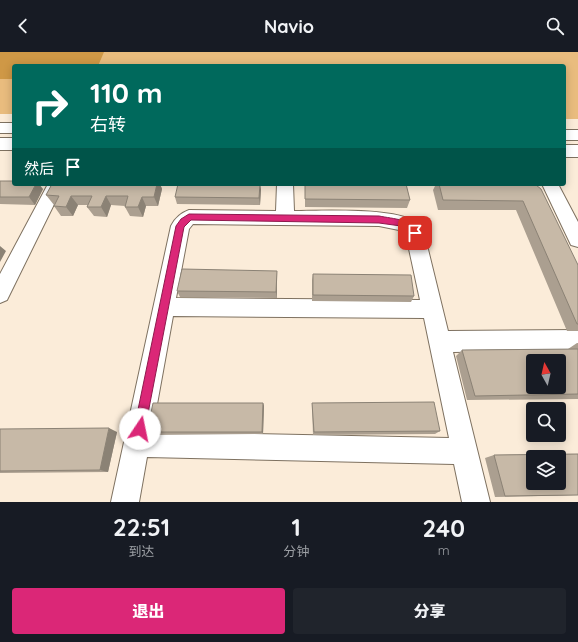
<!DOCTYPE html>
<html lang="zh">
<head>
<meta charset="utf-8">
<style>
  body { margin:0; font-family:Quicksand,"Noto Sans SC",sans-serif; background:#20242c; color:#f1f3f6; height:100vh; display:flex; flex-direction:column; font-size:15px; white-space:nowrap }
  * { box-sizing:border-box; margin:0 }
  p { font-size:13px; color:#9ea1a6 }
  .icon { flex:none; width:22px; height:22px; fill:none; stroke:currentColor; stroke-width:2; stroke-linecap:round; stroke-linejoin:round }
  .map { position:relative; height:450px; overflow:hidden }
  .panel { display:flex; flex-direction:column; background:#171b24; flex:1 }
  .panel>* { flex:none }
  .top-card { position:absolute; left:12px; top:12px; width:554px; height:122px; border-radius:4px; box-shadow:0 2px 10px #0003; background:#00695c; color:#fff; overflow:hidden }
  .needle { width:26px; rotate:352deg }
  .buttons { position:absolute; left:526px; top:302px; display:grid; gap:8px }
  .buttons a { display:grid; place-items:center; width:40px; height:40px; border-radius:4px; background:#171b24; box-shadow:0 2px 10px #0003; font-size:20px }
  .pin { position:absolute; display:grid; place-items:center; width:34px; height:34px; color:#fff; margin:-17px; border-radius:8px; box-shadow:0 2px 6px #0006 }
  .me { position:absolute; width:44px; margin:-22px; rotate:11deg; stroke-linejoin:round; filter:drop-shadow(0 0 3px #0008) }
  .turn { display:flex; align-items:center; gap:14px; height:84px; padding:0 12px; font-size:18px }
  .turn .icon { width:52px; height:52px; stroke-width:2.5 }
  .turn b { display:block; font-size:28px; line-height:34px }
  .then { display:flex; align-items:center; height:38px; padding:0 12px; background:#0003; gap:8px; font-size:15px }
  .eta { display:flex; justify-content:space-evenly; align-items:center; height:68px; text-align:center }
  .eta b { font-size:24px; font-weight:800; line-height:28px }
  .primary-button { display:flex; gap:8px; margin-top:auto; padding:8px 12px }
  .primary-button a { flex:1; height:46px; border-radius:4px; background:#db2777; color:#fff; font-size:16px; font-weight:800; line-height:46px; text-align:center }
  .primary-button a+a { background:#20242c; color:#f1f3f6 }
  header { display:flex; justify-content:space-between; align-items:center; height:52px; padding:0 12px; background:#171b24; font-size:18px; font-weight:800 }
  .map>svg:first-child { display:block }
</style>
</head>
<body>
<header><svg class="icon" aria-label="back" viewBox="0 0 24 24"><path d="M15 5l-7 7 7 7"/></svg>Navio<svg class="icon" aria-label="search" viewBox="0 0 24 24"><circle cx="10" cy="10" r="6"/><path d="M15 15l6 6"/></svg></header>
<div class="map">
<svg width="578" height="450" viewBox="0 0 578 450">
  <rect width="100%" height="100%" fill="#fbecd9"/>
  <path fill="#e9bc7e" d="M0,0H578V67H564V14H14V62H0Z"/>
  <path fill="#cf9846" d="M0,0H104L98,14H14V27H0Z"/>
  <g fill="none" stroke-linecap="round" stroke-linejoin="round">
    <defs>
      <path id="minor" d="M48,132H64L7,248L0,251V222Z
        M277,132H293L294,159C321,159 397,155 417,171C420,173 422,177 424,181L448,279L578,278V298L453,300L490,450H462L454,412L147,405L139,450H111L171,174C175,166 181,161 189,158L276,159ZM193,172L379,174L399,178L406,183L420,248L176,246L189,177ZM173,264L424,266L449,386L152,380Z
        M542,132H558L578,170V195L571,193Z"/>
      <path id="highway" d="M0,71H14V81H0Z
        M564,78H578V88H564Z
        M0,86H14V98H0Z
        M564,93H578V105H564Z"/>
    </defs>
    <use href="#minor" stroke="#7e7160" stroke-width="2"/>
    <use href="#highway" stroke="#7e7160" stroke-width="2"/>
    <use href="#minor" fill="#fff" fill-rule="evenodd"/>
    <use href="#highway" fill="#fff" fill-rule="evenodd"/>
  </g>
  <path fill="#ab9f90" d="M0,129L43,137L35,153L0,152Z
    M52,132H160L162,137L158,154H146L143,165L130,164L125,155V154L111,153L107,165L94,164L87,155L88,153H78L73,164H61L54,154L55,153H54L46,143Z
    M305,132L410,148L407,156L305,155Z
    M436,132H531L578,213V279H567L516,158H438L433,138Z
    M261,137L260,153L177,152L175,145Z
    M277,219V246L180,245L177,239Z
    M313,222L414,244L411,250L312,249V228Z
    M577,291H578V347L467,348L456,304L462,298L568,297Z
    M263,351L264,354L263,382L152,383L147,380Z
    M312,351L440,379L435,382L313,383L312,354Z
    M0,377L117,380L108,420L0,421Z
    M578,402V443L495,445L485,406L494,403Z"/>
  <path fill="#8b8275" d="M36,132H39L43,137L35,153L29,145Z
    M157,132H160L162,137L158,154L154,145Z
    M260,132L261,137L260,153L259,146Z
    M71,144L78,153L73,164L66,155Z
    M106,144L111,153L107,165L101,155Z
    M142,145L146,154L143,165L138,155Z
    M0,194L6,199L0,210Z
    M277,219V246L276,240Z
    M263,351L264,354L263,382L262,380Z
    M109,376L117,380L108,420L100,418Z"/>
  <path fill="#c7b9a7" stroke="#8b8275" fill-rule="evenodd" d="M0,129H14V132H36L29,145H0Z
    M52,132H157L154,145H142L138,155H125L128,144H106L101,155H87L92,144H71L66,155L54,154L59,144L46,143Z
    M178,132H260L259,146L175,145Z
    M305,132H406L410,148L305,147Z
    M439,132H531L536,133L541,137L578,213V272H577L523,149L443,148Z
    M182,217L277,219L276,240L177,239Z
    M313,222L411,223L414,244L313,243Z
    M578,297V342L475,344L462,298ZM533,309H559V335H533Z
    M434,350L440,379L314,380L312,351Z
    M153,351H263L262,380H147Z
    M109,376L100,418L0,419V377Z
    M578,402V443L505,444L494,403ZM533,405H559V431H533Z"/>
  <path fill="#db2777" stroke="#8e194d" d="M189,162L379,164C394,167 411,167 419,181L415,185L401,174L379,171L191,168L184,175L145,377L144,381L140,383L136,381L134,377L176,174L181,167Z"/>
</svg>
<div class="buttons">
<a><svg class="needle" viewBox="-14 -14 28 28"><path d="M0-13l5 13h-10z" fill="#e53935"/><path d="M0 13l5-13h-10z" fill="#9ea1a6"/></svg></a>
<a><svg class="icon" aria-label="search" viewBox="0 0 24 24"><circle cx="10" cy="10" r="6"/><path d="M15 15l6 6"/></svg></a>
<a><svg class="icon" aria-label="layers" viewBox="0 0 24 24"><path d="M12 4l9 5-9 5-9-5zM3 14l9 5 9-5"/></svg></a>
</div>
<div class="pin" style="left:415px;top:181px;background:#d93025"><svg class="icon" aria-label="arrive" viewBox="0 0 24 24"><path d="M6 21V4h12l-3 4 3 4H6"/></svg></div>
<svg class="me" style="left:140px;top:377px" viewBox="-20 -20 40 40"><circle r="19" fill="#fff"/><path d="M0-13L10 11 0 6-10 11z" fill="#db2777"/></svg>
<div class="top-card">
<div class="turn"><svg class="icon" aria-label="right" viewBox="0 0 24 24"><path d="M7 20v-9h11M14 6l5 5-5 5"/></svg><div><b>110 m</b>右转</div></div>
<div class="then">然后<svg class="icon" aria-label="arrive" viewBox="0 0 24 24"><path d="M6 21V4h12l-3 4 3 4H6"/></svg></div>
</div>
</div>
<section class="panel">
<div class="eta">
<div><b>22:51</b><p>到达</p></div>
<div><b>1</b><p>分钟</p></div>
<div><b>240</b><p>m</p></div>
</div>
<div class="primary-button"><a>退出</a><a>分享</a></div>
</section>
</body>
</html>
